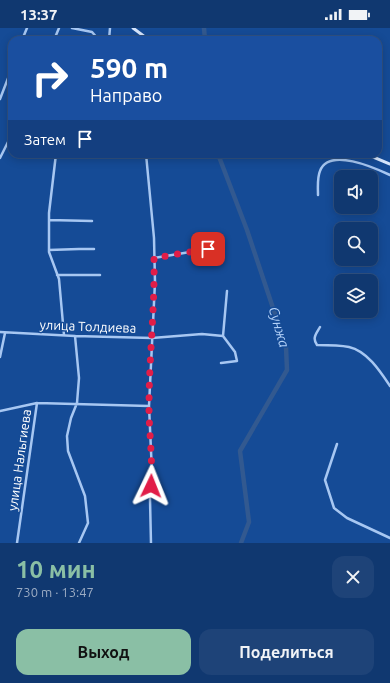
<!DOCTYPE html>
<html lang="ru">
<head>
<meta charset="utf-8">
<style>
  body { margin:0; font-family:Ubuntu,sans-serif; background:#1e4378; color:#f1f3f6; height:100vh; display:flex; flex-direction:column; font-size:15px; white-space:nowrap }
  * { box-sizing:border-box; margin:0 }
  p { font-size:13px; color:#9cacc3 }
  .icon { flex:none; width:22px; height:22px; fill:none; stroke:currentColor; stroke-width:2; stroke-linecap:round; stroke-linejoin:round }
  .map { position:relative; height:515px; overflow:hidden }
  .panel { display:flex; flex-direction:column; background:#103870; flex:1 }
  .panel>* { flex:none }
  .hud { position:absolute; left:8px; top:8px; width:374px; height:122px; border-radius:12px; box-shadow:0 2px 10px #0003,0 0 0 1px #305283; background:#1a4fa0; color:#fff; overflow:hidden }
  .fabs { position:absolute; left:334px; top:142px; display:grid; gap:8px }
  .fabs a { display:grid; place-items:center; width:44px; height:44px; border-radius:8px; background:#103870; box-shadow:0 2px 10px #0003,0 0 0 1px #305283; font-size:20px }
  .pin { position:absolute; display:grid; place-items:center; width:34px; height:34px; color:#fff; margin:-17px; border-radius:8px; box-shadow:0 2px 6px #0006 }
  .me { position:absolute; width:44px; margin:-22px; rotate:2deg; stroke-linejoin:round; filter:drop-shadow(0 0 3px #0008) }
  .turn { display:flex; align-items:center; gap:14px; height:84px; padding:0 16px; font-size:18px }
  .turn .icon { width:52px; height:52px; stroke-width:2.5 }
  .turn b { display:block; font-size:28px; line-height:34px }
  .then { display:flex; align-items:center; height:38px; padding:0 16px; background:#0003; gap:8px; font-size:15px }
  .round { display:grid; place-items:center; flex:none; width:42px; height:42px; border-radius:12px; background:#1e4378 }
  .summary { display:flex; align-items:center; justify-content:space-between; height:68px; padding:0 16px }
  h1 { font-size:24px; font-weight:700; line-height:30px; color:#8abfa5 }
  .cta { display:flex; gap:8px; margin-top:auto; padding:8px 16px }
  .cta a { flex:1; height:46px; border-radius:12px; background:#8abfa5; color:#111; font-size:16px; font-weight:700; line-height:46px; text-align:center }
  .cta a+a { background:#1e4378; color:#f1f3f6 }
  .status { display:flex; justify-content:space-between; align-items:center; height:28px; padding:0 20px; background:#103870; direction:ltr }
  .status svg { height:11px; fill:currentColor }
  .map>svg:first-child { display:block }
</style>
</head>
<body>
<div class="status"><b>13:37</b><svg viewBox="0 0 49 12"><path d="M0 12V9h3v3zM5 12V6h3v6zM10 12V3h3v9zM15 12V0h3v12zM26 1h20v11H26zM47 4h2v5h-2z"/></svg></div>
<div class="map">
<svg width="390" height="515" viewBox="0 0 390 515">
  <rect width="100%" height="100%" fill="#154b96"/>
  <g fill="none" stroke-linecap="round" stroke-linejoin="round">
    <path stroke="#325990" stroke-width="4.5" d="M204,0L205,12
      M218,126L247,202L286,319L287,342L240,423L249,494L241,515"/>
    <path stroke="#a7c7f2" stroke-width="2.5" d="M72,0L92,4L99,12
      M22,12L27,0
      M54,12L59,0
      M109,12L110,0
      M0,71L12,40
      M56,126L49,185V224L59,251L64,307
      M146,126L154,210L155,254L149,378L152,445L150,471L151,515
      M0,130L12,106
      M318,167C318,160 317,150 320,143C329,119 375,140 390,147
      M49,192L92,193
      M49,222L79,221H94
      M154,230L208,221
      M57,247H100
      M320,299C316,306 312,310 317,317C327,317 339,317 349,319C367,323 380,343 390,358
      M0,304L75,308L152,310L202,306L223,308
      M75,308L79,350L77,375L71,390L67,408L68,423L85,468L88,495L79,515
      M0,329L5,305
      M221,335L237,333L235,324L223,308L227,263
      M0,383L37,375L149,378
      M337,416L325,452L334,480L347,490L390,510
      M17,515L37,375"/>
    <path stroke="#d6e5fc" stroke-width="3" d="M133,0L149,12
      M366,126L390,136"/>
  </g>
  <g fill="none" stroke-linecap="round" stroke-linejoin="round">
    <path stroke="#e11d48" stroke-width="7" stroke-dasharray="0 12.6" d="M151,458C153,432 149,405 149,379C149,329 155,280 154,230L208,221"/>
  </g>
  <g text-anchor="middle" dominant-baseline="central" stroke-width="3" stroke-linejoin="round" paint-order="stroke">
    <g font-size="13" fill="#fff" stroke="#154b96">
      <text transform="translate(88 298) rotate(2)">улица Толдиева</text>
      <text transform="translate(19 432) rotate(-82)">улица Нальгиева</text>
    </g>
    <g font-size="14" font-style="italic" fill="#b3d1f8" stroke="#154b96">
      <text transform="translate(279 299) rotate(74)">Сунжа</text>
    </g>
  </g>
</svg>
<div class="fabs">
<a><svg class="icon" aria-label="sound" viewBox="0 0 24 24"><path d="M4 9h4l5-4v14l-5-4H4zM17 9q2 3 0 6"/></svg></a>
<a><svg class="icon" aria-label="search" viewBox="0 0 24 24"><circle cx="10" cy="10" r="6"/><path d="M15 15l6 6"/></svg></a>
<a><svg class="icon" aria-label="layers" viewBox="0 0 24 24"><path d="M12 4l9 5-9 5-9-5zM3 14l9 5 9-5"/></svg></a>
</div>
<div class="pin" style="left:208px;top:221px;background:#d93025"><svg class="icon" aria-label="arrive" viewBox="0 0 24 24"><path d="M6 21V4h12l-3 4 3 4H6"/></svg></div>
<svg class="me" style="left:151px;top:458px" viewBox="-20 -20 40 40"><path d="M0-17L14 15 0 8-14 15z" fill="#e11d48" stroke="#fff" stroke-width="4"/></svg>
<div class="hud">
<div class="turn"><svg class="icon" aria-label="right" viewBox="0 0 24 24"><path d="M7 20v-9h11M14 6l5 5-5 5"/></svg><div><b>590 m</b>Направо</div></div>
<div class="then">Затем<svg class="icon" aria-label="arrive" viewBox="0 0 24 24"><path d="M6 21V4h12l-3 4 3 4H6"/></svg></div>
</div>
</div>
<section class="panel">
<div class="summary"><div><h1>10 мин</h1><p>730 m · 13:47</p></div><a class="round"><svg class="icon" aria-label="close" viewBox="0 0 24 24"><path d="M6 6l12 12M18 6L6 18"/></svg></a></div>
<div class="cta"><a>Выход</a><a>Поделиться</a></div>
</section>
</body>
</html>
